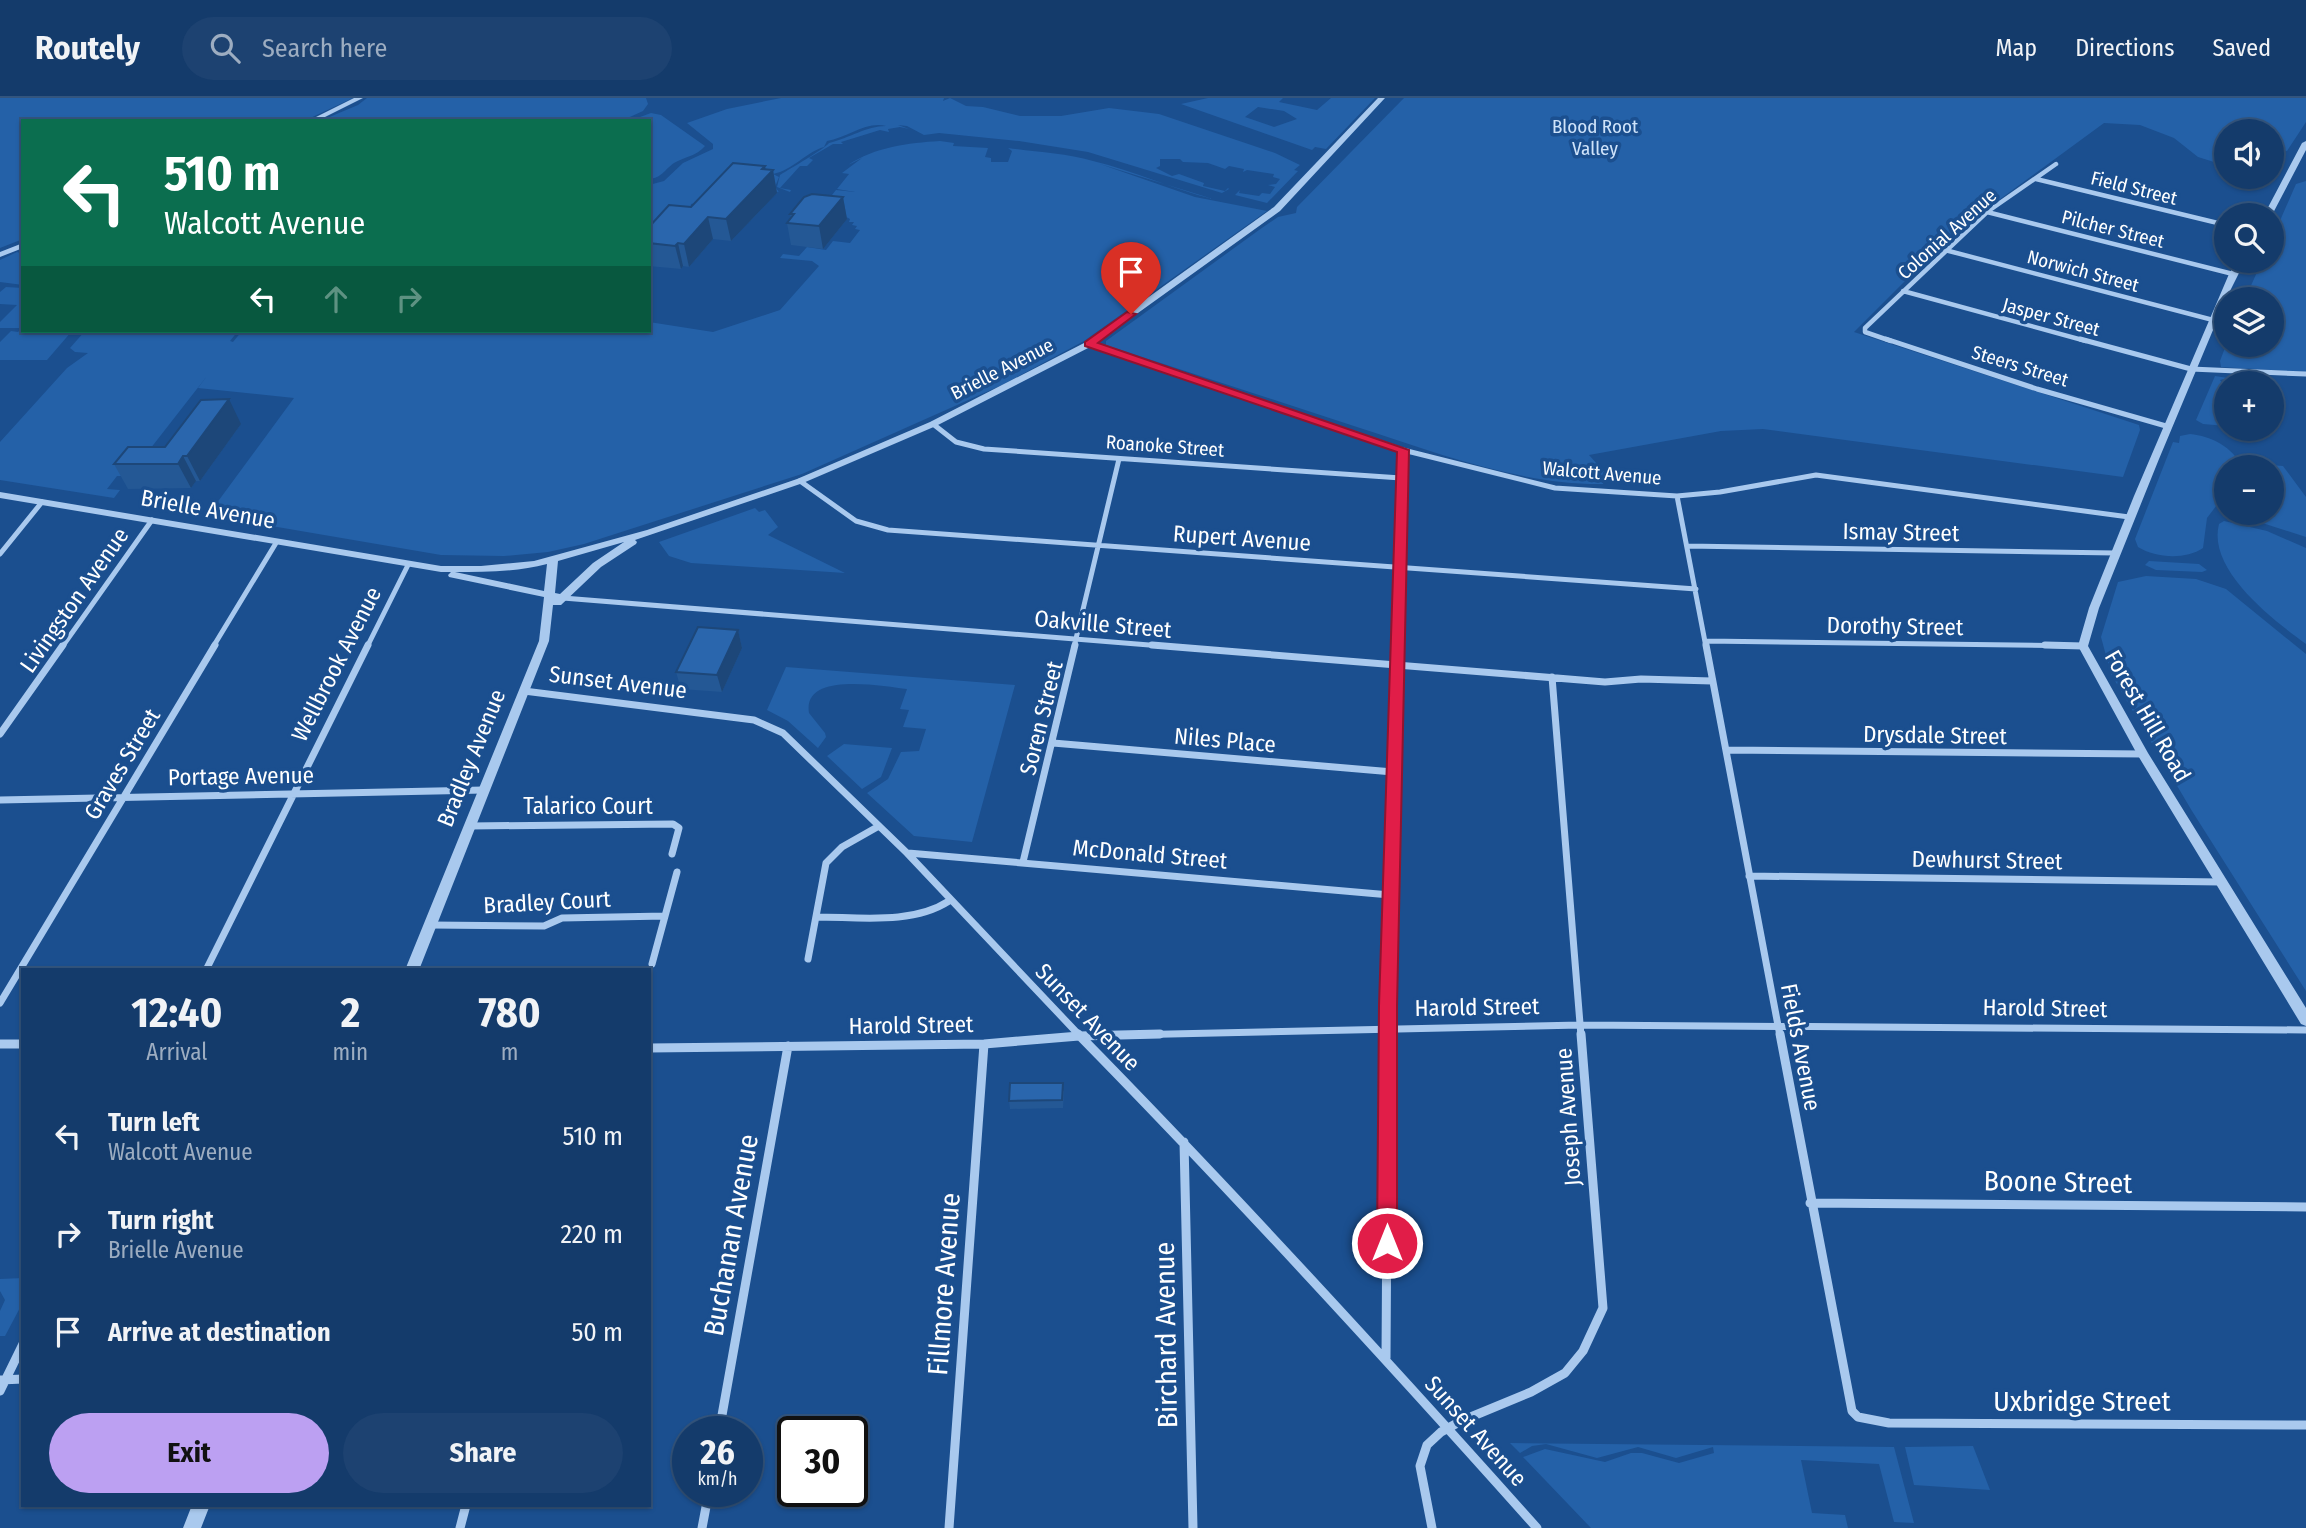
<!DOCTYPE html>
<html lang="en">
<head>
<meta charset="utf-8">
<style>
  body { margin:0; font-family:"Fira Sans Condensed",sans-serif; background:#1d4271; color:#f1f3f6; height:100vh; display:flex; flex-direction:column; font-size:26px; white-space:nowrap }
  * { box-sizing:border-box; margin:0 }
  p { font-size:23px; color:#9dadc1 }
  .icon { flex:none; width:38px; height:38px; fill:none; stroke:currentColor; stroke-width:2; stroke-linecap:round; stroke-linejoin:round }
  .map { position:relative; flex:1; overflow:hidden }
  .panel { position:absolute; left:21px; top:870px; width:630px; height:539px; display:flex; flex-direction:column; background:#143b6b; border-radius:0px; box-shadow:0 2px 5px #0004,0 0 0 2px #33557e }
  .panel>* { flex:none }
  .top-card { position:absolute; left:21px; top:21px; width:630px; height:214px; border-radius:0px; box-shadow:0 2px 5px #0004,0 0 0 2px #33557e; background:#0b6e4f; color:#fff; overflow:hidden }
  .buttons { position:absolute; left:2214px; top:21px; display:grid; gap:14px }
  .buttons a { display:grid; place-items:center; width:70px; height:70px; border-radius:50%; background:#143b6b; box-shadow:0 2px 5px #0004,0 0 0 2px #33557e; font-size:35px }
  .speed { position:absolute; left:672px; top:1318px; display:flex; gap:14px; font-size:35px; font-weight:700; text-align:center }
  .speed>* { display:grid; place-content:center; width:91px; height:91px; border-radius:50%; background:#143b6b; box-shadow:0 2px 5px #0004,0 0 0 2px #33557e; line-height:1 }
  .speed small { font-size:18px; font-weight:400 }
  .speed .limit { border:4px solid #111; border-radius:10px; background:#fff; color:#111 }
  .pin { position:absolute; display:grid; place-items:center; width:60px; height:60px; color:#fff; margin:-72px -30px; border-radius:50% 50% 50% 0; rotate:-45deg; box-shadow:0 0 7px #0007 }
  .pin .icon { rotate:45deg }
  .me { position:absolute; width:77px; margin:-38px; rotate:0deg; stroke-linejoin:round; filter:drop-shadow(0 0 5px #0008) }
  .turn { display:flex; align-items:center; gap:24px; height:147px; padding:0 28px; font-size:32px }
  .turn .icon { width:91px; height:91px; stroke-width:2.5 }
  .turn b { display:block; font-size:49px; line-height:60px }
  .lanes { display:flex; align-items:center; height:66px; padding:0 28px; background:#0003; justify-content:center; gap:35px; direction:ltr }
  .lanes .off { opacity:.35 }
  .eta { display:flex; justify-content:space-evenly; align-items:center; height:119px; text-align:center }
  .eta b { font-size:42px; font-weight:700; line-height:49px }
  .action { display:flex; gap:14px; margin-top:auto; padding:14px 28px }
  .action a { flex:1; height:80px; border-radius:42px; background:#bca0f2; color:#111; font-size:28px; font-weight:700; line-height:80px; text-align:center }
  .action a+a { background:#1d4271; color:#f1f3f6 }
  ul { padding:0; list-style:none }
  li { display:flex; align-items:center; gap:21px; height:98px; padding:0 28px }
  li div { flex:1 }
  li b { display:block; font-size:26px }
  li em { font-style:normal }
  header { display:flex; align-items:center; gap:42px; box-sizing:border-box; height:98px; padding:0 35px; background:#143b6b; border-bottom:2px solid #33557e }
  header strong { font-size:33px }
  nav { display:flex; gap:38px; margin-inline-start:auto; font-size:24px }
  .search { width:490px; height:63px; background:#1d4271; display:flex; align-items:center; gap:18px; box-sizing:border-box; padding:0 24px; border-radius:38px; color:#9dadc1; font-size:26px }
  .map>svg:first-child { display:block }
</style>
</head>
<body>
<header>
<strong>Routely</strong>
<div class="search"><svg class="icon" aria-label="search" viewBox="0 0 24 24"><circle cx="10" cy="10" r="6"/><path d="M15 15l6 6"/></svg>Search here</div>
<nav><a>Map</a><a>Directions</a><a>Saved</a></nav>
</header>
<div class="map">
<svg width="2306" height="1430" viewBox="0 0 2306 1430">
  <rect width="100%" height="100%" fill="#1b4f8f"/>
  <path fill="#2461a8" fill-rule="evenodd" d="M0,0H353L304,23H23V141L0,150Z
    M367,0H646L648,6L643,13L621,23H320L358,7Z
    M781,0H944L943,3L950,0L966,8L983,9L1020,18H1061L1109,10L1159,16L1275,55L1300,67L1294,72L1298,73L1267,105L1235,97L1240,92L1239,95L1259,98L1262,95L1270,96L1275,89L1268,87L1276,86L1280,81L1273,79L1274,76L1247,72L1243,74L1244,71L1229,68L1225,71L1208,65L1183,64L1180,61H1160V68L1156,70L1172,78L1179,76L1204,85L1203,88L1225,93L1228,90L1229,91L1222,95L1088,54L1019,43L939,35L924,37L907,28L898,27L909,31L900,29L888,31L889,34L880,32L841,44L843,46H833L809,60L813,62L807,68H800L780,90L791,92L790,94L777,89L780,77C791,70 823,52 829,45C850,40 866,28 886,28C866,23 847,40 827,43L824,49C806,54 793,72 773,76L779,79L775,89L779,94L767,92L691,106L690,111L649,134V87L664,83L683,65L713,51V46L687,25L727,11Z
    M1208,0H1283L1279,4L1317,12L1331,0H1375L1326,51L1315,49L1312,52L1181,6ZM1258,9L1284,13L1297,21L1274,29L1245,19Z
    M1404,0H2306V24L2287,53L2272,50V33H2226V62L2214,64L2198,59L2174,40L2140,27L2104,25L1951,137L1854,234L2139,327L2140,332L2123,379L1763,331L1721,333L1589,357L1606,376L1603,386C1521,387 1437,355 1360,330C1275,302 1191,275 1106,247V243L1259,132L1278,119L1296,115L1297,109Z
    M651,15L661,17L705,48C697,58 684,59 674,65C664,72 662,80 649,81V23H629Z
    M940,43L954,45L953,48L988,50L985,59L991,60V64H1008L1012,53L1008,50C1035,54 1065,55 1093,63C1134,73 1173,91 1213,101L1100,66L1195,99L1267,113L1084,243L1002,287L802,376L584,446L548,454L504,458L441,457L208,417L294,300L198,290L207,278L129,378H117L107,391L120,392L114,400L0,382V344L67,270L88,255L75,254L70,250L85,233H238L230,243L233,244L242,233H649V224L713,234L780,212L819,168L812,163L780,160L783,156L799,158L807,149L826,152L833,143L850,145L860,132L855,131L857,128L852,127L854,124H849L850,121L824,107L836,92L855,94L837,91L849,76L842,75L862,60L848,67C875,49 908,45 940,43Z
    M2306,83V274L2221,269L2220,263L2226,247H2272V201H2245L2262,163H2272V141L2296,86Z
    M17,154L23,156V187L0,184V162Z
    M6,189L23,190V233H72L47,262H0V244L11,233L18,234L22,230H0V224L17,207L0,206V194Z
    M2215,278L2228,280L2220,282L2226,291V328L2203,326L2196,322Z
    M2190,336C2211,338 2233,349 2242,369H2226V395L2207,420L2203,450C2185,462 2156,460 2138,449L2135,441L2173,344L2179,345L2180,338Z
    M2271,367L2283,368L2306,399V439L2231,415H2272Z
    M755,410L759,414L765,412L778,429L768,437L845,475L691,465L669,458L659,444Z
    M2224,423L2267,433L2306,450V546C2273,522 2207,472 2219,426Z
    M2149,463L2199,466L2207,472L2202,474L2156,472L2145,467Z
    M2146,478L2196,481L2226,491L2306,556V893L2192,713L2111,576L2101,539L2118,484Z
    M786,569L1015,587L972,744L914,738L867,695L888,681L901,654L919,653L926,631L903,629L909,612L900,611L907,591C882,588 802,573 809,615L825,635L826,639L818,650L788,623L767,612Z
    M844,646L892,650L881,679L862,691L827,658Z
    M23,1180L22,1206L5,1238H0V1213L5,1202L0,1193V1181Z
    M1510,1345L1894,1349L1914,1425L1894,1424L1879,1366L1801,1362L1812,1415L1845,1417L1848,1430H1591L1523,1359L1545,1351L1605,1364L1631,1355H1642L1679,1365L1714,1355L1713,1349L1676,1360L1638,1349L1597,1360L1546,1346L1532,1348L1520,1355Z
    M1973,1348L1990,1392L1914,1387L1905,1349Z"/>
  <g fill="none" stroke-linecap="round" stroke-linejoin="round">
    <path stroke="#a9c9ee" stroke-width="4.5" d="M2036,81L2226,127
      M1987,114L2233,176
      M1945,152L2213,222
      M1903,193L2086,243
      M1891,243L1865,234V230L1987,114L2056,66"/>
    <path stroke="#a9c9ee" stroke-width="5" d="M1886,241L2037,291L2166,328
      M2080,241L2191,271L2306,276
      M1089,246L1403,352L1555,390L1677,398L1720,394L1816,377L2129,419
      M933,326L956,344L984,351L1401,380
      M800,383L856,423L888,432L1696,491
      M1677,398L1706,549
      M1687,448L2115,455
      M0,456L42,404
      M563,500L1174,549
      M1706,543L2083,548
      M62,549L152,422
      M213,549L276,445
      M367,549L408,467
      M1074,549L1119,361
      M1398,549L1403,352"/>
    <path stroke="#a9c9ee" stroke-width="7" d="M1152,547L1605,584L1641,581L1712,583
      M1706,547L1780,938
      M2045,547L2083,548
      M1552,579L1581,938
      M524,593L754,622L783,635L907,755L1080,938
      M0,636L63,547
      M1053,645L1393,674
      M1726,652L2143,656
      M0,702L484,692
      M470,728L673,726L679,730L672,756
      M908,755L1390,797
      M1023,764L1075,547
      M1749,778L2221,784
      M816,819C859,819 912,827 949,803
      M431,827L544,828L562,820L665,818
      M808,861L826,765L842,749L879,728
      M652,866L677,774
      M206,872L368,547
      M0,905L215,547
      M1080,938L1580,927L2306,932
      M1388,938L1398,547"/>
    <path stroke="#a9c9ee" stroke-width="9" d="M1078,936C1236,1097 1387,1262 1537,1430
      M1780,936L1852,1313L1858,1319L1889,1325L2306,1327
      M0,946H23
      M649,950L984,946L1079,938L1160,936
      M1184,1044L1193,1430
      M1810,1105L2306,1109
      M1386,1260L1388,936
      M0,1282L23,1281
      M0,1293L23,1246
      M719,1334L788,948
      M460,1430L466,1407
      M702,1430L709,1393
      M949,1430L984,946
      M1432,1430L1420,1368L1427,1347L1441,1334L1461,1323L1531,1294L1565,1275L1583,1253L1603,1210L1581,936"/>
    <path fill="#a9c9ee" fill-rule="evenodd" d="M354,0H363L317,23H308Z
      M1378,0H1385L1280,113L1092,248L936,328L803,385L635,442L637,444L636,446L601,469L561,507H553L549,543L419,872H405L539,543L544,499L449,479L448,477L451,474H441L0,400V394L441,468H481L534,463L647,432L797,381L930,324L1086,244L1274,109ZM624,444L593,465L560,496L555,495L558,463ZM547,466L544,493L455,474C485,474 518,474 547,466Z
      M2306,43V52L2272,117H2264L2302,45Z
      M23,145V150L0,159V154Z
      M2237,163H2245L2226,201L2159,361L2099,510L2088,548L2148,655L2306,910V928L2301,926L2137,656L2078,548L2089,510L2134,398L2229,176Z
      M192,1407H210L201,1430H183Z"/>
  </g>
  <path fill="#245895" d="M766,72H773L777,95L731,143L713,141L689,169L683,168L681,171L649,168V129L691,109Z
    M843,99L847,121L823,151L791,147L787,125L791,120L790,116Z
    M241,326L200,383H196L191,390L128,391L114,366L165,349Z
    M738,532L742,550L722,594L681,591L676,574Z
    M1064,993L1063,1010L1010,1011L1009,1003Z"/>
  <path fill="#1d4779" d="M765,68L767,79L773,72L777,95L731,143L726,121Z
    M843,99L847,121L823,151L819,128Z
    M708,119L713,141L689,169L684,146Z
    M678,145L683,168L681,171L675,148Z
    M229,301L241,326L200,383L187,358Z
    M183,358L196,383L191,390L178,366Z
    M738,532L742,550L722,594L717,577Z"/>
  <path fill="#2a66ad" stroke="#1d4779" stroke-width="2" d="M733,65L765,68L762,71L773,72L726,121L708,119L684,146L678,145L675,148L649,145V129L669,107L691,109Z
    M812,96L843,99L819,128L787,125L794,116H790L804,99Z
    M229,301L187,358H183L178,366H114L128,349H165L201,302Z
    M698,529L738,532L717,577L676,574Z
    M1010,985H1063L1062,1002L1009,1003Z"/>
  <path fill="#e11d48" stroke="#92132f" stroke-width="2" d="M1127,214L1136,216L1098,245L1409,352L1397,908V1145L1394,1152L1387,1154L1380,1152L1377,1145L1379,908L1397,354L1085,248V244Z"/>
  <g text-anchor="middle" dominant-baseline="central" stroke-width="7" stroke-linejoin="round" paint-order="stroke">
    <g font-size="19" fill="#cfe3fa" stroke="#1b4f8f">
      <text x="1595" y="28">Blood Root<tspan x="1595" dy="22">Valley</tspan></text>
    </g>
    <g font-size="19" fill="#fff" stroke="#1b4f8f">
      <text transform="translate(2134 90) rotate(14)">Field Street</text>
      <text transform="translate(2113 131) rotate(14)">Pilcher Street</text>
      <text transform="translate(1947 136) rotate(-42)">Colonial Avenue</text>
      <text transform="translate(2083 173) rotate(15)">Norwich Street</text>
      <text transform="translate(2051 219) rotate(15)">Jasper Street</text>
      <text transform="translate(2020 268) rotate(17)">Steers Street</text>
      <text transform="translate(1002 271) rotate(-27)">Brielle Avenue</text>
      <text transform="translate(1165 348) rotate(4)">Roanoke Street</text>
      <text transform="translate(1602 375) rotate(5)">Walcott Avenue</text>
    </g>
    <g font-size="23" fill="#fff" stroke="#1b4f8f">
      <text transform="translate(208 411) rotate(10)">Brielle Avenue</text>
      <text transform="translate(1901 434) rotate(1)">Ismay Street</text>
      <text transform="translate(1242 440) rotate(4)">Rupert Avenue</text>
      <text transform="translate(74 502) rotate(-55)">Livingston Avenue</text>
      <text transform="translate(1103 526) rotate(5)">Oakville Street</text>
      <text transform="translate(1895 528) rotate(1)">Dorothy Street</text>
      <text transform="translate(336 566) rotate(-63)">Wellbrook Avenue</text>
      <text transform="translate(618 584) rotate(7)">Sunset Avenue</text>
      <text transform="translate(2148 618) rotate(60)">Forest Hill Road</text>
      <text transform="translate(1041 620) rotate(-76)">Soren Street</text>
      <text transform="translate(1935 637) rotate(1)">Drysdale Street</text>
      <text transform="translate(1225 642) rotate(5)">Niles Place</text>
      <text transform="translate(471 660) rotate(-68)">Bradley Avenue</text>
      <text transform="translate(122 666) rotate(-59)">Graves Street</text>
      <text transform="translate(241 678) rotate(-1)">Portage Avenue</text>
      <text x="588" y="708">Talarico Court</text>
      <text transform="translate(1150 756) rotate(5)">McDonald Street</text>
      <text transform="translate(1987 762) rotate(1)">Dewhurst Street</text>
      <text transform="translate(547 804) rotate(-3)">Bradley Court</text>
      <text transform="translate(1477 909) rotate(-1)">Harold Street</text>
      <text transform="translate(2045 910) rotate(1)">Harold Street</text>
      <text transform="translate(1088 919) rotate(46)">Sunset Avenue</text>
      <text transform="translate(911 927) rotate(-1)">Harold Street</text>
      <text transform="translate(1801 949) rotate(79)">Fields Avenue</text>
      <text transform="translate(1568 1019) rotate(-94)">Joseph Avenue</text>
      <text transform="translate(1476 1333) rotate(48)">Sunset Avenue</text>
    </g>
    <g font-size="28" fill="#fff" stroke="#1b4f8f">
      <text transform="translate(2058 1084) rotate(1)">Boone Street</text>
      <text transform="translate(731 1137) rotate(-80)">Buchanan Avenue</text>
      <text transform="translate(944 1186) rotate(-86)">Fillmore Avenue</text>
      <text transform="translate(1166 1237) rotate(-91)">Birchard Avenue</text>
      <text x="2082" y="1303">Uxbridge Street</text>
    </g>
  </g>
</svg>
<div class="buttons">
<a><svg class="icon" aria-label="sound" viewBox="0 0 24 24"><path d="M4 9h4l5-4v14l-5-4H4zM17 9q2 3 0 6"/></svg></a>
<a><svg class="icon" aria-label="search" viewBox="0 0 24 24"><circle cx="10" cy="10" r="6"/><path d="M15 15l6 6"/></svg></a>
<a><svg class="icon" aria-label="layers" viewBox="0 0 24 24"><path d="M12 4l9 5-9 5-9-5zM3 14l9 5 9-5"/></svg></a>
<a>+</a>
<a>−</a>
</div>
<div class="speed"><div>26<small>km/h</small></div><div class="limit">30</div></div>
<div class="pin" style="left:1131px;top:216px;background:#d93025"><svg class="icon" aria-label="arrive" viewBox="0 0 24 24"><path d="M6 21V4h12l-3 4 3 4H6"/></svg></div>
<svg class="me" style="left:1387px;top:1145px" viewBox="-20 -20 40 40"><circle r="17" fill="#e11d48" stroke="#fff" stroke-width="3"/><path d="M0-11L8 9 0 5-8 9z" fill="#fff"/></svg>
<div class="top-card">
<div class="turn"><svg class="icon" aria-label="left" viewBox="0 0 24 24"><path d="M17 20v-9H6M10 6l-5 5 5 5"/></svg><div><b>510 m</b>Walcott Avenue</div></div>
<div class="lanes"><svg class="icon" aria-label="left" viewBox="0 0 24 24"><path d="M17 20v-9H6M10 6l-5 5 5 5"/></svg><svg class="icon off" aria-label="ahead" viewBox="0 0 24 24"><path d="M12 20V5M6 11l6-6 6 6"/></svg><svg class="icon off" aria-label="right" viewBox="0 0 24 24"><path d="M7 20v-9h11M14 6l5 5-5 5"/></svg></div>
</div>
<section class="panel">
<div class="eta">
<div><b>12:40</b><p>Arrival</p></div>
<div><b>2</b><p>min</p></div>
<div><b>780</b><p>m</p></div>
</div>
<ul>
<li><svg class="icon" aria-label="left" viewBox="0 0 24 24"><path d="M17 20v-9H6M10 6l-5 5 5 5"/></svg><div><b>Turn left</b><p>Walcott Avenue</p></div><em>510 m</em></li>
<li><svg class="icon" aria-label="right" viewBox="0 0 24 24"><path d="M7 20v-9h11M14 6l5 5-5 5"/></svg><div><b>Turn right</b><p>Brielle Avenue</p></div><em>220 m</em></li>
<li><svg class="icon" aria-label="arrive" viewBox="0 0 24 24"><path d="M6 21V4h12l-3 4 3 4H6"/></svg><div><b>Arrive at destination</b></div><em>50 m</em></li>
</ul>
<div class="action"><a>Exit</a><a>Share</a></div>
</section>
</div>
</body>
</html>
